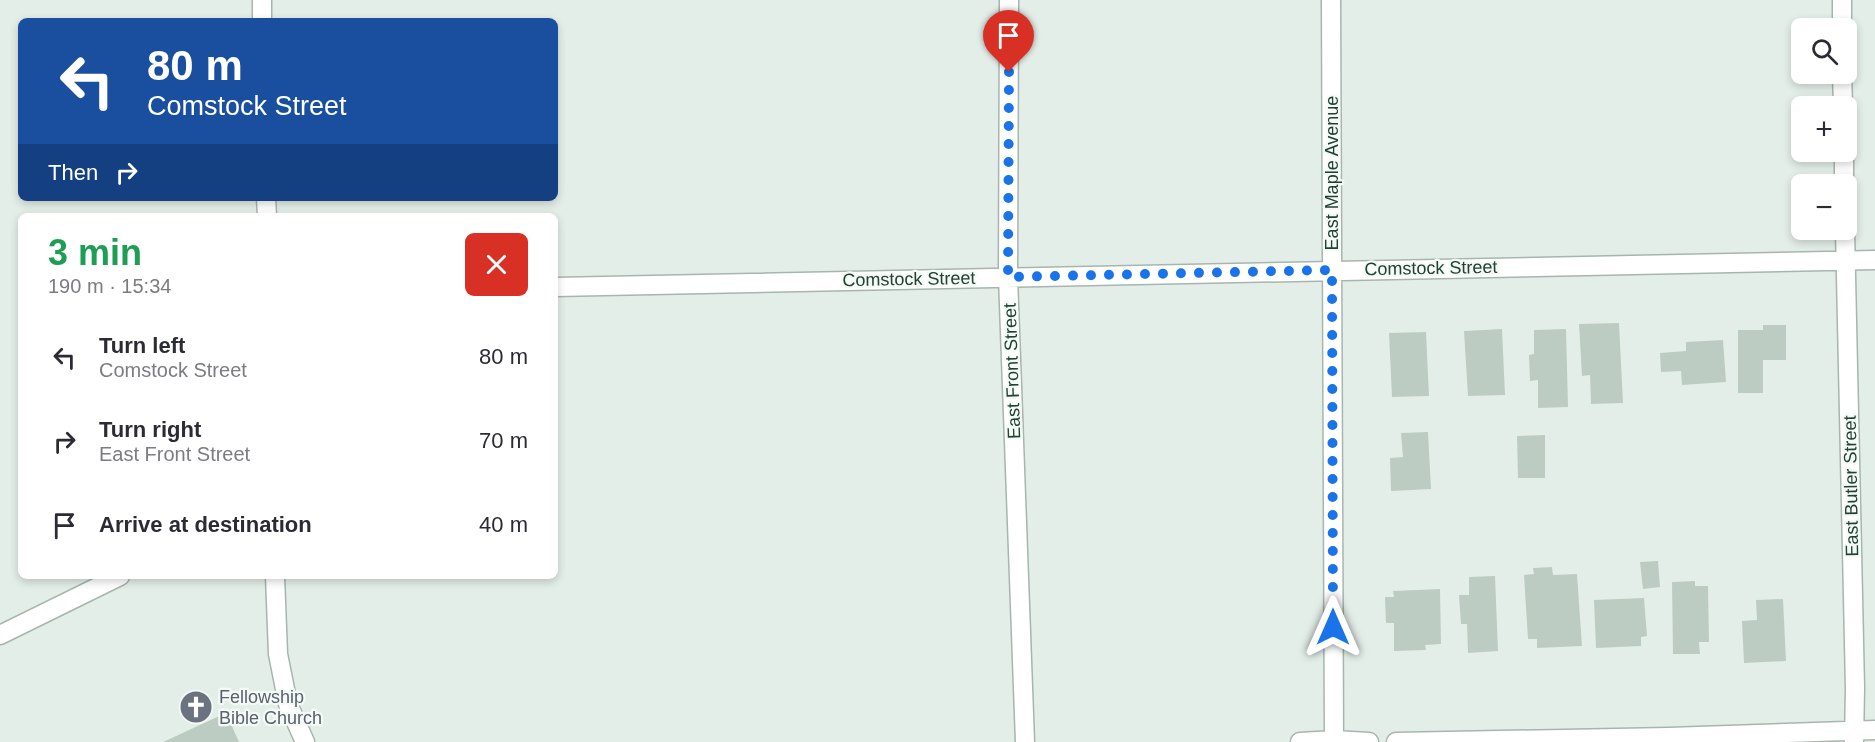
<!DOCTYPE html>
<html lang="en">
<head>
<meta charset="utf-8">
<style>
  body { margin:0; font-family:Arial,sans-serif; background:#f2f2f3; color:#2b2b33; height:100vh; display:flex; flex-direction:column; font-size:22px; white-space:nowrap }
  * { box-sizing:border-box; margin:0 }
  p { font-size:20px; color:#7c7c81 }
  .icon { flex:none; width:33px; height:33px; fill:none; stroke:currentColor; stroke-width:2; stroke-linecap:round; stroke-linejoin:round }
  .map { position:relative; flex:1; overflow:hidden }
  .side { position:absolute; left:18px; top:213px; width:540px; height:366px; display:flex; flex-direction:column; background:#fff; border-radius:9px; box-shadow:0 3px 9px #0003 }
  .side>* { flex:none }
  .hud { position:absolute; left:18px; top:18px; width:540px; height:183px; border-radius:9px; box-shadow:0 3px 9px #0003; background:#1a4fa0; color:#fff; overflow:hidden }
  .tools { position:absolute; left:1791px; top:18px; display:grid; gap:12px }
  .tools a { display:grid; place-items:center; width:66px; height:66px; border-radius:9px; background:#fff; box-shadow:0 3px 9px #0003; font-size:30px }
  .pin { position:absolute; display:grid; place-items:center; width:51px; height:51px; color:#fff; margin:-62px -26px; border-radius:50% 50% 50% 0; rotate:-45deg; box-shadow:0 0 6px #0007 }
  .pin .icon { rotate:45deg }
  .me { position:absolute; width:66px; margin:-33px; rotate:0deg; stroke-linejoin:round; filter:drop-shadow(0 0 4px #0008) }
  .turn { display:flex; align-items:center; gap:21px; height:126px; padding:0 30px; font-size:27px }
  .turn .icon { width:78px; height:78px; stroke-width:2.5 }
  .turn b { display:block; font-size:42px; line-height:51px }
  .then { display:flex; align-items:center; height:57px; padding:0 30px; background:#0003; gap:12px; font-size:22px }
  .round { display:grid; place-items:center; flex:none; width:63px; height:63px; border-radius:9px; background:#f2f2f3 }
  .overview { display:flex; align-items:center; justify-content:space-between; height:102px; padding:0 30px }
  h1 { font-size:36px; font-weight:700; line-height:45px; color:#1e9e55 }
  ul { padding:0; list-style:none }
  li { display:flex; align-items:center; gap:18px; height:84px; padding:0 30px }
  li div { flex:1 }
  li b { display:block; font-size:22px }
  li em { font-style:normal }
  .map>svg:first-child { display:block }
</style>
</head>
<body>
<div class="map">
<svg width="1875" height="742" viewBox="0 0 1875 742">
  <rect width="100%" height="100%" fill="#e4eee8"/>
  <path fill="#bcccc3" d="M1619,323L1623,403L1591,404L1590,375L1582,376L1579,324Z
    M1763,325H1786V360H1763V393H1738V330H1763Z
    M1502,329L1505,395L1468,396L1464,331Z
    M1566,329L1568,407L1538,408V380L1530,381L1529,355L1534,354V330Z
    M1426,332L1429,396L1392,397L1389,333Z
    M1723,340L1726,382L1682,385L1681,371L1661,372L1660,353L1686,351V342Z
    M1428,432L1431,489L1391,491L1390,458L1403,457L1401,433Z
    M1545,435V478H1518L1517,436Z
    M1658,561L1660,587L1643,589L1640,562Z
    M1552,567L1553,575L1577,574L1582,646L1537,648V639H1528L1524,575L1534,574L1533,568Z
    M1495,576L1498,651L1468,653L1467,624H1461L1459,595H1469V577Z
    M1695,581V586H1708L1709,642H1699L1700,654H1673L1672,582Z
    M1440,589L1441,644L1425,645L1426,650L1394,651V623H1386L1385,597H1394L1393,591Z
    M1644,598L1647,636L1641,637V646L1596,648L1594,600Z
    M1783,599L1786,661L1744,663L1742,621L1757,620L1756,600Z
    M226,713L239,742H163Z"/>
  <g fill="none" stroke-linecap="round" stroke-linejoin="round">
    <defs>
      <path id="street" d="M262,0V21
        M1009,0L1008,277L1025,742
        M1331,0L1334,742
        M1842,0V28
        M1842,74L1843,106
        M1844,152V184
        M266,198L267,216
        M1845,230L1855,688L1854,742
        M555,287L1875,260
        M275,576L278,654L288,704L305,742
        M0,635L120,576
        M1300,742L1334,740L1369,742
        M1396,742L1669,737L1875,730"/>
    </defs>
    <use href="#street" stroke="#a6b6ae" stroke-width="21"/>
    <use href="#street" stroke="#fff" stroke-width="18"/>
  </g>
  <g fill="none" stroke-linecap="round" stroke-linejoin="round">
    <path stroke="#1a73e8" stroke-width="10" stroke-dasharray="0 18" d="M1009,72L1008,277L1332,270L1333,627"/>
  </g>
  <defs>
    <symbol id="church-disc" viewBox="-11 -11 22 22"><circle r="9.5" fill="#6b7280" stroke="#f4faf6"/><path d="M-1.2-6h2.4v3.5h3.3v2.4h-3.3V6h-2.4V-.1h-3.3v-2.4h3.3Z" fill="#fff"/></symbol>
  </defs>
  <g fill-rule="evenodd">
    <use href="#church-disc" x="177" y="688" width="38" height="38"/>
  </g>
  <g text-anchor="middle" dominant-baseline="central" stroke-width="4.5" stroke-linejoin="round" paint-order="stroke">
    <g font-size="18" fill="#224034" stroke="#f4faf6">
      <text transform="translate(1332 173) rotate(-90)">East Maple Avenue</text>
      <text transform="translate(1431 268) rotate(-1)">Comstock Street</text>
      <text transform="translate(909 279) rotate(-1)">Comstock Street</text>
      <text transform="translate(1012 371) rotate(-92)">East Front Street</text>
      <text transform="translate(1851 486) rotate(-91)">East Butler Street</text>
    </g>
    <g font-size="18" fill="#5b616d" stroke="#f4faf6" text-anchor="start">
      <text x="219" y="697">Fellowship<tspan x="219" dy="21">Bible Church</tspan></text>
    </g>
  </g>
</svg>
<div class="tools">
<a><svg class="icon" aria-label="search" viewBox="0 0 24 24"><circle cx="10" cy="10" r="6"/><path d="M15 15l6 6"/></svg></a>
<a>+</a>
<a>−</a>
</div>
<div class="pin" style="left:1009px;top:72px;background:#d93025"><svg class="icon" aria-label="arrive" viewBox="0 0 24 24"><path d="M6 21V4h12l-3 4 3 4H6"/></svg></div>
<svg class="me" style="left:1333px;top:627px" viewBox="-20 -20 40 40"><path d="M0-17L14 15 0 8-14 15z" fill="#1a73e8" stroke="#fff" stroke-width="4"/></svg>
<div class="hud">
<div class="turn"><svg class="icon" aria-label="left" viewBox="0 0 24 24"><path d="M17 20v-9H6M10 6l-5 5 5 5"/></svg><div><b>80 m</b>Comstock Street</div></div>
<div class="then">Then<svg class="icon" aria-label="right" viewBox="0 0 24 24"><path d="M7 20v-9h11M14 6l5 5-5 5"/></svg></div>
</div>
<section class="side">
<div class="overview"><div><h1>3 min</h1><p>190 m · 15:34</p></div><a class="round" style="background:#d93025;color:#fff"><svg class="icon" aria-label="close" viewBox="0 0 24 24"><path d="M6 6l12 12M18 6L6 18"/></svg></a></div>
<ul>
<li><svg class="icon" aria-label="left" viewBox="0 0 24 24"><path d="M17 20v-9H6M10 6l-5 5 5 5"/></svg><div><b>Turn left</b><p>Comstock Street</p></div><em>80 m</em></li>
<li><svg class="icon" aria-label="right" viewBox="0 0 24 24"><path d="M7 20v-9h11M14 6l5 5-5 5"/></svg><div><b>Turn right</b><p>East Front Street</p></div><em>70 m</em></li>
<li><svg class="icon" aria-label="arrive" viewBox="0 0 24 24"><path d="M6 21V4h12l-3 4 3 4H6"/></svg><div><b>Arrive at destination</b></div><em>40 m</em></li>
</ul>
</section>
</div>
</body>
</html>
